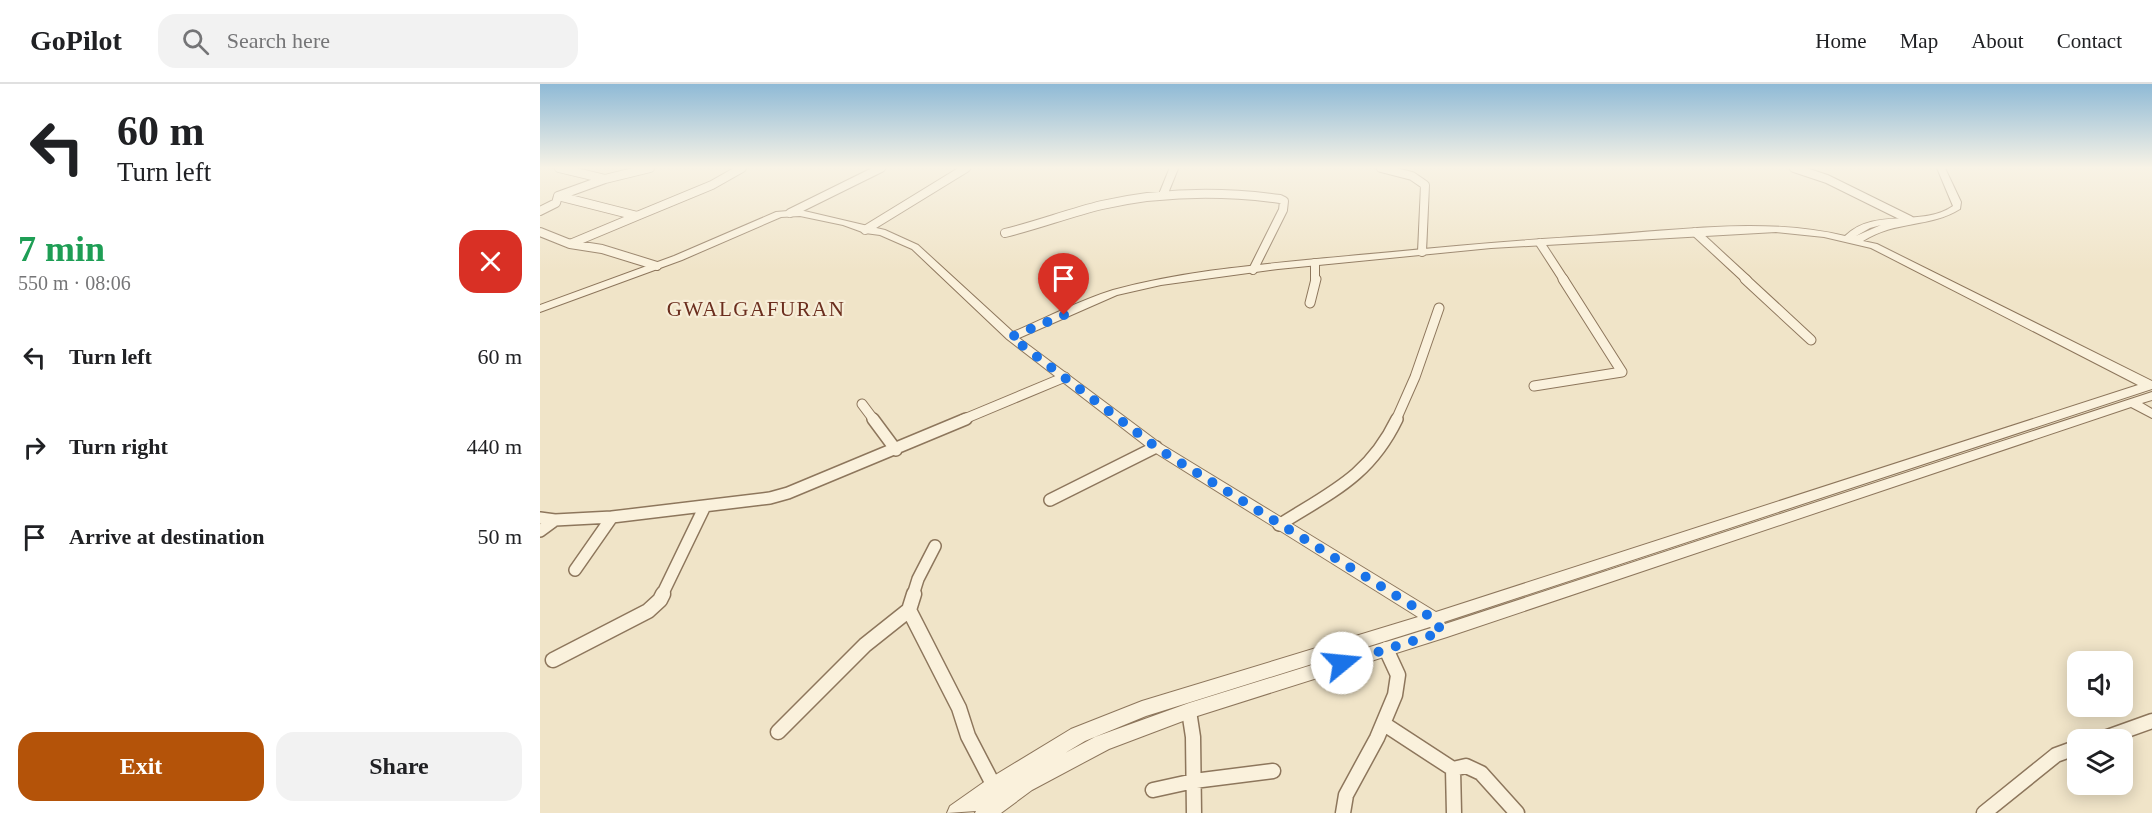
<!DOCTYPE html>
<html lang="en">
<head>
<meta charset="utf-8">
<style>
  body { margin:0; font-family:"Times New Roman",serif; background:#f2f2f2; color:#202124; height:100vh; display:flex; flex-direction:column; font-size:22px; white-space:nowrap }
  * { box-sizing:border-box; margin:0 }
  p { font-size:20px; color:#757577 }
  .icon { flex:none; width:33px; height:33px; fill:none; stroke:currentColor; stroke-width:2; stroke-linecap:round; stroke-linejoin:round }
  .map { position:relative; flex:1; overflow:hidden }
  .details { display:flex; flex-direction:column; background:#fff; width:540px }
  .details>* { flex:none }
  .banner { background:#fff; color:#202124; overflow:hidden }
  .tools { position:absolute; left:1527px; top:567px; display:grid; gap:12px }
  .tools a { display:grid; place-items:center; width:66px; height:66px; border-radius:12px; background:#fff; box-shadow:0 3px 15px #0003; font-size:30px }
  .pin { position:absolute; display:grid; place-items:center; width:51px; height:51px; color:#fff; margin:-62px -26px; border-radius:50% 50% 50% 0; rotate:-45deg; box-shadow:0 0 6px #0007 }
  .pin .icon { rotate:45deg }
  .me { position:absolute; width:66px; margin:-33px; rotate:73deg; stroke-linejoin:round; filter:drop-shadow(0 0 4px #0008) }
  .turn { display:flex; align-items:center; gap:21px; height:126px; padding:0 18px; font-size:27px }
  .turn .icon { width:78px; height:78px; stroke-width:2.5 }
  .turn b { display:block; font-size:42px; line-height:51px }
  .round { display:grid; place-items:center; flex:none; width:63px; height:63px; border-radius:18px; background:#f2f2f2 }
  .headline { display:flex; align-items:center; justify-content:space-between; height:102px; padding:0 18px }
  h1 { font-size:36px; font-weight:600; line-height:45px; color:#1e9e55 }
  .cta { display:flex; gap:12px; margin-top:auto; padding:12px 18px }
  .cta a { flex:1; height:69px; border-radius:18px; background:#b45309; color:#fff; font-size:24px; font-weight:600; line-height:69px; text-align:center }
  .cta a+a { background:#f2f2f2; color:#202124 }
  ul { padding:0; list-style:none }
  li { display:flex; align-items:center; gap:18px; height:90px; padding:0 18px }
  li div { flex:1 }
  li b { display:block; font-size:22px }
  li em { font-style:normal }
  header { display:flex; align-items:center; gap:36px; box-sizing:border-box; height:84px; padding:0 30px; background:#fff; border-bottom:2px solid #e0e0e0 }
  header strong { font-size:28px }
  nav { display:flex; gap:33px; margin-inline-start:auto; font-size:21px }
  .search { width:420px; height:54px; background:#f2f2f2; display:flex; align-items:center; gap:15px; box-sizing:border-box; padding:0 21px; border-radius:18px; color:#757577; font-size:22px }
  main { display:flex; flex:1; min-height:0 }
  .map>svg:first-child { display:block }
</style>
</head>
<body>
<header>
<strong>GoPilot</strong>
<div class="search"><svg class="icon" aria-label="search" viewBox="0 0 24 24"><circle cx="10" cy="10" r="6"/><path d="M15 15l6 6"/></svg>Search here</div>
<nav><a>Home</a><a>Map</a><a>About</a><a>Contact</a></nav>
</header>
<main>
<section class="details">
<div class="banner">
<div class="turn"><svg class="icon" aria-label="left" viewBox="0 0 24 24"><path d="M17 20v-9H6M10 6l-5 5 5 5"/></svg><div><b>60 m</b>Turn left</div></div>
</div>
<div class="headline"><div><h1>7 min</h1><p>550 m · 08:06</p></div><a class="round" style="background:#d93025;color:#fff"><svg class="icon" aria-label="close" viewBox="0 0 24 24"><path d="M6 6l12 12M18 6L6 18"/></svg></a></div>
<ul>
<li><svg class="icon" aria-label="left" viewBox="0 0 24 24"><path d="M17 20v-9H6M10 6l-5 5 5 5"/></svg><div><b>Turn left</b></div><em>60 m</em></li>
<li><svg class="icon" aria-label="right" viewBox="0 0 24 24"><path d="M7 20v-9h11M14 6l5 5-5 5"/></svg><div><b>Turn right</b></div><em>440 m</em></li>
<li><svg class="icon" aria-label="arrive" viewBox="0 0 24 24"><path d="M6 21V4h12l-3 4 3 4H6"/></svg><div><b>Arrive at destination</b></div><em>50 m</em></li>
</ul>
<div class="cta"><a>Exit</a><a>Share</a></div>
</section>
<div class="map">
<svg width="1612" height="729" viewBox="0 0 1612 729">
  <rect width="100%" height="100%" fill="#f0e4c8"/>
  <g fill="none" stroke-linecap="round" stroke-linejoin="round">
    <defs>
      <path id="minor-far3" d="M19,84L65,95L18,112L97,132L30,160L62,165L117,182
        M841,84L872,92L885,101L882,168
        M1254,84L1287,95L1370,136
        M65,95L110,84
        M623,111L634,84
        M0,127L16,119L18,112
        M250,129L341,84
        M97,132L172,101L202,84
        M325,146L426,84
        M0,148L30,160
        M1155,148L1207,196
        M465,149C498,141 529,129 562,121C620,108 681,107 740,115L744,117L743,126L713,186
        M1000,159L1024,196
        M775,179V196"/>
      <path id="minor-far2" d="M1205,195L1271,256
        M770,219L776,195
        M994,302L1082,288L1023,195
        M322,320L334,336
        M422,336L525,293
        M856,336L875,293L899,224"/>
      <path id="minor-far1" d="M333,335L356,366
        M510,416L616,363
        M0,434L15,436L72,433L230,414L248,409L426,335
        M739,441C791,408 829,393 857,335
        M0,447L15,436
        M35,486L72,433
        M122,511L165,422
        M373,511L378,495L395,462"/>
      <path id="minor" d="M374,510L369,526L419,624L428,652L454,702
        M13,576L108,527L120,516L123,510
        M649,627L653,653L654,729
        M844,640L913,685L926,682L941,689L977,729
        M238,648L325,561L369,526
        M1559,656L1612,637
        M913,685L914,729
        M613,706L654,697L733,687
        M803,729L806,711L837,654L855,611L858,591L846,565
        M1444,729L1516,671L1538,663"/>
      <path id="tertiary" d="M1397,84H1405L1421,118L1420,125C1390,144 1356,136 1323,157L1337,160L1612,297V305L904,538L905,540L1612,308V316L1602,319L1612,325V334L1591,323L907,553L651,634L569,665L492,706L461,729H435L436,727L407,729L410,722L447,696L531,645L602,617L878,533L611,366L467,255L372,165L340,151L325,149L303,141L260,132L241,133L142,176L0,228V221L134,172L236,128L260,126L345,146L378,161L473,248C504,235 540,216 573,206C642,187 716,181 787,174C874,166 961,157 1049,152C1133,147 1223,132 1305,152C1334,123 1381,144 1413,122ZM1341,141L1316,152L1330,144ZM1236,148L1284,153L1331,164L1598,301L896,528L621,360L479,254L577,211L621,201L738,185L951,164ZM890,543L891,544L649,619L555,653L525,669L545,657L606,632Z"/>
    </defs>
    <use href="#minor-far3" stroke="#8d765c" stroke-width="10"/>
    <use href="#minor-far2" stroke="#8d765c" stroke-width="11"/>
    <use href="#minor-far1" stroke="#8d765c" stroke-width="14"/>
    <use href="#minor" stroke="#8d765c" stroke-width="17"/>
    <use href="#tertiary" stroke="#8d765c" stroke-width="2"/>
    <use href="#minor-far3" stroke="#faf1dc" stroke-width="8"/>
    <use href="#minor-far2" stroke="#faf1dc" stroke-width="9"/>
    <use href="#minor-far1" stroke="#faf1dc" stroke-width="11"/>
    <use href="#minor" stroke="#faf1dc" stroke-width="14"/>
    <use href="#tertiary" fill="#faf1dc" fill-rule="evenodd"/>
  </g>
  <linearGradient id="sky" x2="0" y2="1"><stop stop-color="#8fbad6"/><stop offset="0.45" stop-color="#f8f3e6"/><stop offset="1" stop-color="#f8f3e6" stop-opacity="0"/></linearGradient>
  <rect width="1612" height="186" fill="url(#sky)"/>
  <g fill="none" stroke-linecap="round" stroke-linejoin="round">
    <path stroke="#1a73e8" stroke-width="10" stroke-dasharray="0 18" d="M524,231L471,253L620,366L894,535L902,548L802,579"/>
  </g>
  <g text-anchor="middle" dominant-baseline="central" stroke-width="4.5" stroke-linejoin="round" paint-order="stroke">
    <g font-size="21" letter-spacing="1.5" fill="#6b2e1e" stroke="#f7eed8">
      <text x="216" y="225">GWALGAFURAN</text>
    </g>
  </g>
</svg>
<div class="tools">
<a><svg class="icon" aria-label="sound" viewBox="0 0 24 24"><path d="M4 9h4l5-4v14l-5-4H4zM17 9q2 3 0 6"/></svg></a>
<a><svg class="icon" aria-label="layers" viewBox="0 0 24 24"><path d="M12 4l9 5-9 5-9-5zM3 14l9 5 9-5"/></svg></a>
</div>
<div class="pin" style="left:524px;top:231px;background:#d93025"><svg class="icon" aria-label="arrive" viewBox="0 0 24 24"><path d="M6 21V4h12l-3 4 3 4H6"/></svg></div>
<svg class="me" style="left:802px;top:579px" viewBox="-20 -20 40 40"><circle r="19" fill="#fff"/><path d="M0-13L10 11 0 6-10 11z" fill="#1a73e8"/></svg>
</div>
</main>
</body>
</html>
